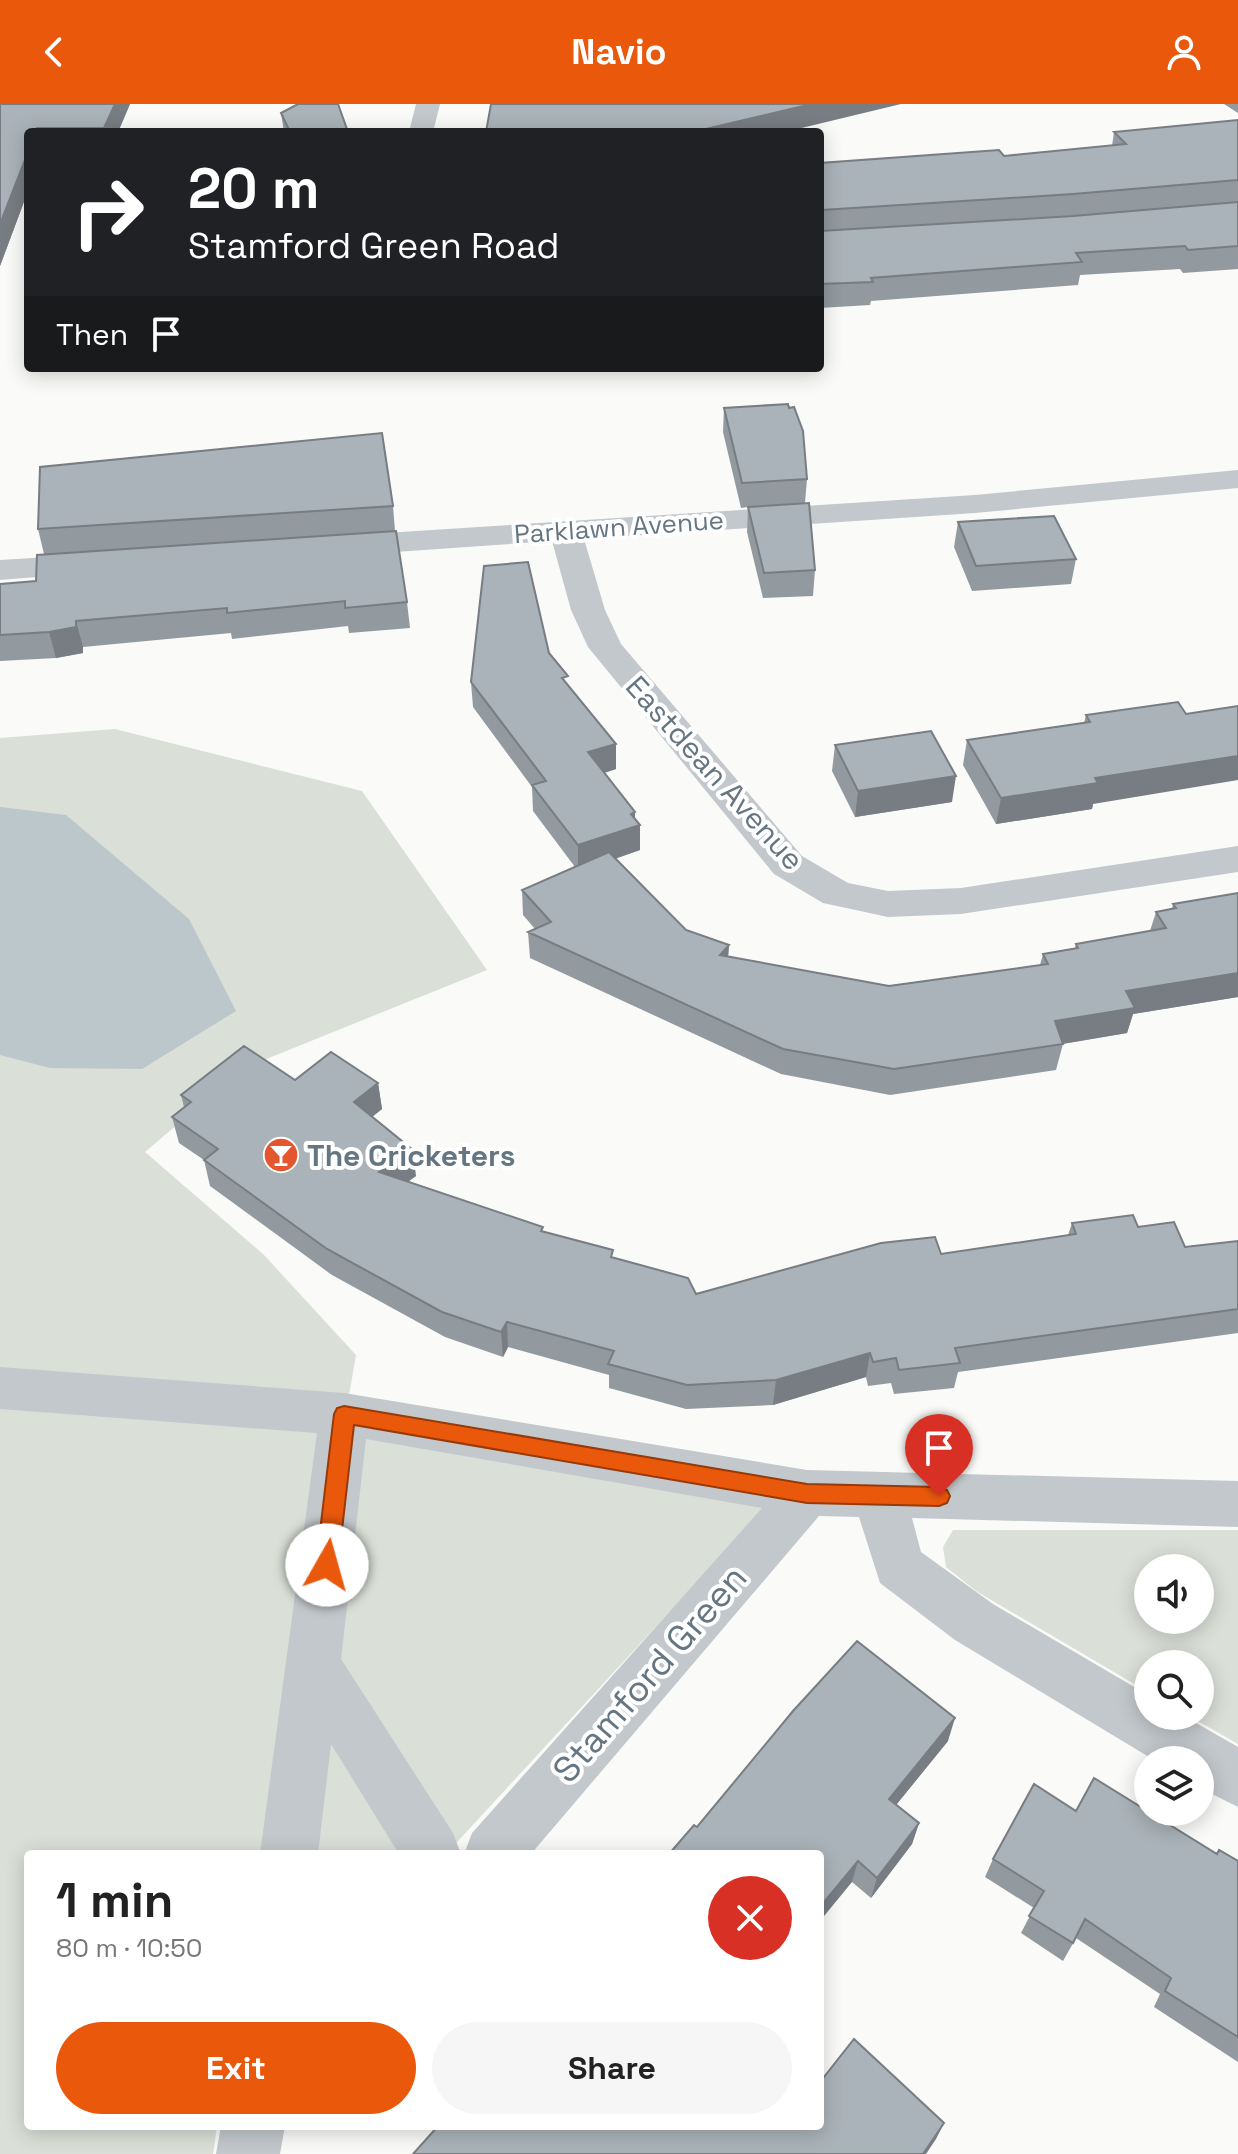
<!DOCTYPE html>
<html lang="en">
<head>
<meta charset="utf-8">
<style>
  body { margin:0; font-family:"Space Grotesk",sans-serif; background:#f6f6f6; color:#222; height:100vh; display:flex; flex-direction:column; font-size:30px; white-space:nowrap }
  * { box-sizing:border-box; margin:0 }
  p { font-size:26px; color:#767676 }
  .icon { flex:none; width:44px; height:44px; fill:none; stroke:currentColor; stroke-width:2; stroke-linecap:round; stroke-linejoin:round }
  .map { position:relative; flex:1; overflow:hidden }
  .sheet { position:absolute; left:24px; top:1746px; width:800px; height:280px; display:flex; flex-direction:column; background:#fff; border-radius:8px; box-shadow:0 4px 20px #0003 }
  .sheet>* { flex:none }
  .hud { position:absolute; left:24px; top:24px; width:800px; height:244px; border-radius:8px; box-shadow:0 4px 20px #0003; background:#202124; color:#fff; overflow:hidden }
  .controls { position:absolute; left:1134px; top:1450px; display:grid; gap:16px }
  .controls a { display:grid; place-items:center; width:80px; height:80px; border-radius:50%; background:#fff; box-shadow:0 4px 20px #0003; font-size:40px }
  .pin { position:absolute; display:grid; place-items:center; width:68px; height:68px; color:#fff; margin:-82px -34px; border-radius:50% 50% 50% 0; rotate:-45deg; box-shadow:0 0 8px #0007 }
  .pin .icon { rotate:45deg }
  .me { position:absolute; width:88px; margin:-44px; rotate:7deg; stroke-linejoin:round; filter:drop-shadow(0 0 6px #0008) }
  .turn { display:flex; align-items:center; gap:28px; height:168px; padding:0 32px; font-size:36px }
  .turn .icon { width:104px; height:104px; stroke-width:2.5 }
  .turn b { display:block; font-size:56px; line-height:68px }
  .then { display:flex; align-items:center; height:76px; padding:0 32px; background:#0003; gap:16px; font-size:30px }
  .round { display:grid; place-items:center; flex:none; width:84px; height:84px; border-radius:42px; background:#f6f6f6 }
  .summary { display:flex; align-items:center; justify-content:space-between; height:136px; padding:0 32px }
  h1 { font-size:48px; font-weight:700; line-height:60px }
  .action { display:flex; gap:16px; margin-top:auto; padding:16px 32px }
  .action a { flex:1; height:92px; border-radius:48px; background:#ea580c; color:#fff; font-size:32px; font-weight:700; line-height:92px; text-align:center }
  .action a+a { background:#f6f6f6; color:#222 }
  header { display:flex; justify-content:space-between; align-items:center; height:104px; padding:0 32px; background:#ea580c; color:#fff; font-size:36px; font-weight:700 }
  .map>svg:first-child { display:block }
</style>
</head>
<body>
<header><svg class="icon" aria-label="back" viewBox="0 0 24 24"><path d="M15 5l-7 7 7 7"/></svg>Navio<svg class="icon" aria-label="person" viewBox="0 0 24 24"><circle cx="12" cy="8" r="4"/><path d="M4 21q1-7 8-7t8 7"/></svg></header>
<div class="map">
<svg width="1238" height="2050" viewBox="0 0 1238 2050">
  <rect width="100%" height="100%" fill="#fafaf8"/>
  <path fill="#dadfd7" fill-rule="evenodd" d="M115,625L362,687L487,866L244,964L145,1048L264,1151L356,1251L346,1309L769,1400L446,1750H28V2022H217L213,2050H0V634Z
    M953,1426H1238V1640L1189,1612H1200V1560H1148V1588L976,1487L946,1463L943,1443ZM1148,1464H1200V1516H1148Z"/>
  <path fill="#bbc7cb" d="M0,703L66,711L189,815L236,907L142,965L50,964L0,951Z"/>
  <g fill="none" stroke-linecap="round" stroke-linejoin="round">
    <path fill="#c3c8cc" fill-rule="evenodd" d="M416,0H440L433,28H409Z
      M1238,366V384L975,409L584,435L605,506L621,540L802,752L848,779L888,787L961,784L1238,742V768L961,810L888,813L823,799L774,770L588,543L571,506L552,437L338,452L327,449L322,442L327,435L338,432L975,391Z
      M97,450L109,453L113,460L109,467L0,476V456Z
      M0,1263L344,1289L807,1366L1238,1377V1423L912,1414L921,1448L993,1500L1148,1591V1612H1184L1238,1643V1703L1200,1684V1656H1154L955,1536L880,1479L859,1413L819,1412L531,1750H464L472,1729L762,1404L366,1335L341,1555L453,1729L461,1750H399L331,1640L318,1750H260L317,1329L0,1305Z
      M221,2022H285L280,2050H216Z"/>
  </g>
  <path fill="#929a9f" d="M0,0H130L118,28H28V87L0,162Z
    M1224,0H1238V9Z
    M281,9L348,28H284Z
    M1238,16V165L1183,169L1180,165L1080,171L1078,181L871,197L870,201L820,204V59L1004,52L1112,42L1114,28Z
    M724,304L807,375L805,399L815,466L813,492L763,494L747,428L748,403L741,404L723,328Z
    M393,402L395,427L407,498L410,524L349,529L348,522L232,535L231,529L83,543V549L56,554L0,557V480L36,477L44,450L38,425Z
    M958,418L1076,455L1071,480L972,487L954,443Z
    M549,549L616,665L604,669L640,721V746L615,755L686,826L729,841L728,853L889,882L1040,861L1043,850L1075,844L1076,840L1150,827L1156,808L1172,805L1173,800L1238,789V893L1133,910L1127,929L1063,940L1056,966L890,991L781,970L530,854L528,828L535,825L523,811L522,786L575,763L533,707L532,683L473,603L471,578Z
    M1178,598L1093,700L1092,705L996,720L963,661L967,636L1084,619L1086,611Z
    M835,641L952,698L855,713L832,667Z
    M295,976L378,979L382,1005L372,1013L416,1072L408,1078L613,1154L696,1190L941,1150L1068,1131L1072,1119L1138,1123L1185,1143L1238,1137V1229L958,1268L954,1284L894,1290L891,1279L868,1282L866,1273L773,1301L686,1305L609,1284V1271L508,1243L503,1253L445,1233L332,1171L210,1082L204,1056L179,1039L172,1013L184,1003L181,991Z
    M948,1637L896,1701L919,1719L912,1740L871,1794L852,1778L697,1723Z
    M1076,1707L1217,1749L1238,1757V1958L1154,1903L1160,1890L1076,1834L1063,1857L1021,1829L1034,1804L985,1773L993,1755Z"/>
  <path fill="#777d82" d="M115,0H130L118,28H105L104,24Z
    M812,0H901L785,28H693Z
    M28,48V87L0,162V120Z
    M76,517L83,543V549L56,554L49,528Z
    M616,640V665L588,674V648Z
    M1238,652V676L1093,700L1092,705L996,720L1001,694L1095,674Z
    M956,672L952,698L855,713L858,687Z
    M635,708V722L640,721V746L578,767V741Z
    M729,841L727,866L720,851Z
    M1238,869V893L1133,910L1127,929L1049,942L1055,917L1126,887Z
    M378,979L382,1005L358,1024L354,998Z
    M413,1046L416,1072L383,1094L379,1068Z
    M507,1218L508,1243L503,1253L501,1228Z
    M870,1249L866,1273L773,1301L776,1276Z
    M955,1614L948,1637L883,1717L889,1695Z
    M919,1719L912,1740L871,1794L877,1774Z
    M858,1757L852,1778L820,1817V1803Z
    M944,2019L936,2035L926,2050H923Z"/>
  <path fill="#aab3b9" stroke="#777d82" stroke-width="2" d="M0,0H115L104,24H37L36,28H28V48L0,120Z
    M298,0H338L348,28H290L281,9Z
    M491,0H812L693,28H486Z
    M1238,16V76L1073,90L822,106L820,108V59L999,46L1004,52L1126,40L1114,28Z
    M1238,98V142L1188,146L1185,142L1076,149L1082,158L871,174L873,178L820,180V127L1073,112Z
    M788,300L789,304L794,303L803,327L807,375L742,379L724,304Z
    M382,329L393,402L38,425L40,363Z
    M809,399L815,466L764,469L748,403Z
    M1054,412L1076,455L976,462L958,418Z
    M396,427L407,498L345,504V497L227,509V504L76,517V523L49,528L0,531V480L36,477L37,451Z
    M528,458L549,549L568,572L562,574L616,640L588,648L635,708L631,710L640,721L578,741L532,681L546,677L471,578L484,462Z
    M1178,598L1186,610L1238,602V652L1095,674L1098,679L1001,694L967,636L1090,618L1086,611Z
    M931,627L956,672L858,687L835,641Z
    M609,748L686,826L729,841L720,851L889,882L1048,860L1043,850L1078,844L1076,840L1166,824L1156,808L1176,804L1173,800L1238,789V869L1126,887L1135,904L1055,917L1063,940L894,965L783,945L528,828L551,818L522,786Z
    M244,942L295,976L331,948L378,979L354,998L413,1046L379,1068L543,1123L541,1127L613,1146L611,1153L688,1174L696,1190L881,1139L935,1133L941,1150L1076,1130L1072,1119L1133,1111L1138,1123L1174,1118L1185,1143L1238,1137V1205L955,1244L960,1259L899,1266L896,1254L873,1258L870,1249L776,1276L687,1281L608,1260L614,1247L507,1218L501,1228L442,1208L327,1145L204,1056L218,1045L172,1013L191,998L181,991Z
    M857,1537L955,1614L889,1695L919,1719L877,1774L858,1757L820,1803V1750H669L694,1721L697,1723L793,1607Z
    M1094,1674L1217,1750L1219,1746L1238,1757V1933L1165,1887L1171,1874L1085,1815L1073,1839L1029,1812L1044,1787L993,1755L1034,1680L1076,1707Z
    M854,1935L944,2019L923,2050H413L438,2022H820V1978Z"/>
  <path fill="#ea580c" stroke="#983908" stroke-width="2" d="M344,1302L807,1380L939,1383L947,1386L950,1392L947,1399L939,1402L807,1399L354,1321L338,1461L335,1468L327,1471L319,1468L316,1461L334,1310L337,1304Z"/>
  <defs>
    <symbol id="bar-disc" viewBox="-11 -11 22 22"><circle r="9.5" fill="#e4572e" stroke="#fff"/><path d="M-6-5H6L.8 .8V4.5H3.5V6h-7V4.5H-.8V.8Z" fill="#fff"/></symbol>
  </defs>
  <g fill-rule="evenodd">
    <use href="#bar-disc" x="261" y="1031" width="40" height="40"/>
  </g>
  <g text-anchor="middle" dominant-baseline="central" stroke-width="8" stroke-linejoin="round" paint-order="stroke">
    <g font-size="26" fill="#657683" stroke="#fff">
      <text transform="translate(619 423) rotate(-4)">Parklawn Avenue</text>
    </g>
    <g font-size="30" fill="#657683" stroke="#fff">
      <text transform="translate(715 669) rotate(48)">Eastdean Avenue</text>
    </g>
    <g font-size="30" font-weight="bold" fill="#657683" stroke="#fff" text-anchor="start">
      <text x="307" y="1051">The Cricketers</text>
    </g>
    <g font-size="36" fill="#657683" stroke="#fff">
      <text transform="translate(650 1570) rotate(-49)">Stamford Green</text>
    </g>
  </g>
</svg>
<div class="controls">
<a><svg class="icon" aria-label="sound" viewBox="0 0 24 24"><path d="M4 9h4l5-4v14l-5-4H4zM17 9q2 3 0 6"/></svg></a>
<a><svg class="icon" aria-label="search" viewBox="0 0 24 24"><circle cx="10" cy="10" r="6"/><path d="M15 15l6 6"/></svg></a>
<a><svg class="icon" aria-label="layers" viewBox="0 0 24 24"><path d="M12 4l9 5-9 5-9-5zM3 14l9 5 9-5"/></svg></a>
</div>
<div class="pin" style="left:939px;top:1392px;background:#d93025"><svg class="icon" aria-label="arrive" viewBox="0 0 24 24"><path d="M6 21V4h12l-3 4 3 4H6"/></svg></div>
<svg class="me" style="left:327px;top:1461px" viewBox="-20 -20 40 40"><circle r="19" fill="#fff"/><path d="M0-13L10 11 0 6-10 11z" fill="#ea580c"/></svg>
<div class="hud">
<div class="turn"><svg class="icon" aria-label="right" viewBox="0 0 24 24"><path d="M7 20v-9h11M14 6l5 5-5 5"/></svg><div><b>20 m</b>Stamford Green Road</div></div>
<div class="then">Then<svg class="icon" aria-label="arrive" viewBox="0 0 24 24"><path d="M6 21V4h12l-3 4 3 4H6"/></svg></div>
</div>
<section class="sheet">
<div class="summary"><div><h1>1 min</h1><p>80 m · 10:50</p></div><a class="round" style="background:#d93025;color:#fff"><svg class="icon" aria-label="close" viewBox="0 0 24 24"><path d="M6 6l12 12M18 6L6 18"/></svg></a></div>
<div class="action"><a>Exit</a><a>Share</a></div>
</section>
</div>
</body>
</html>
